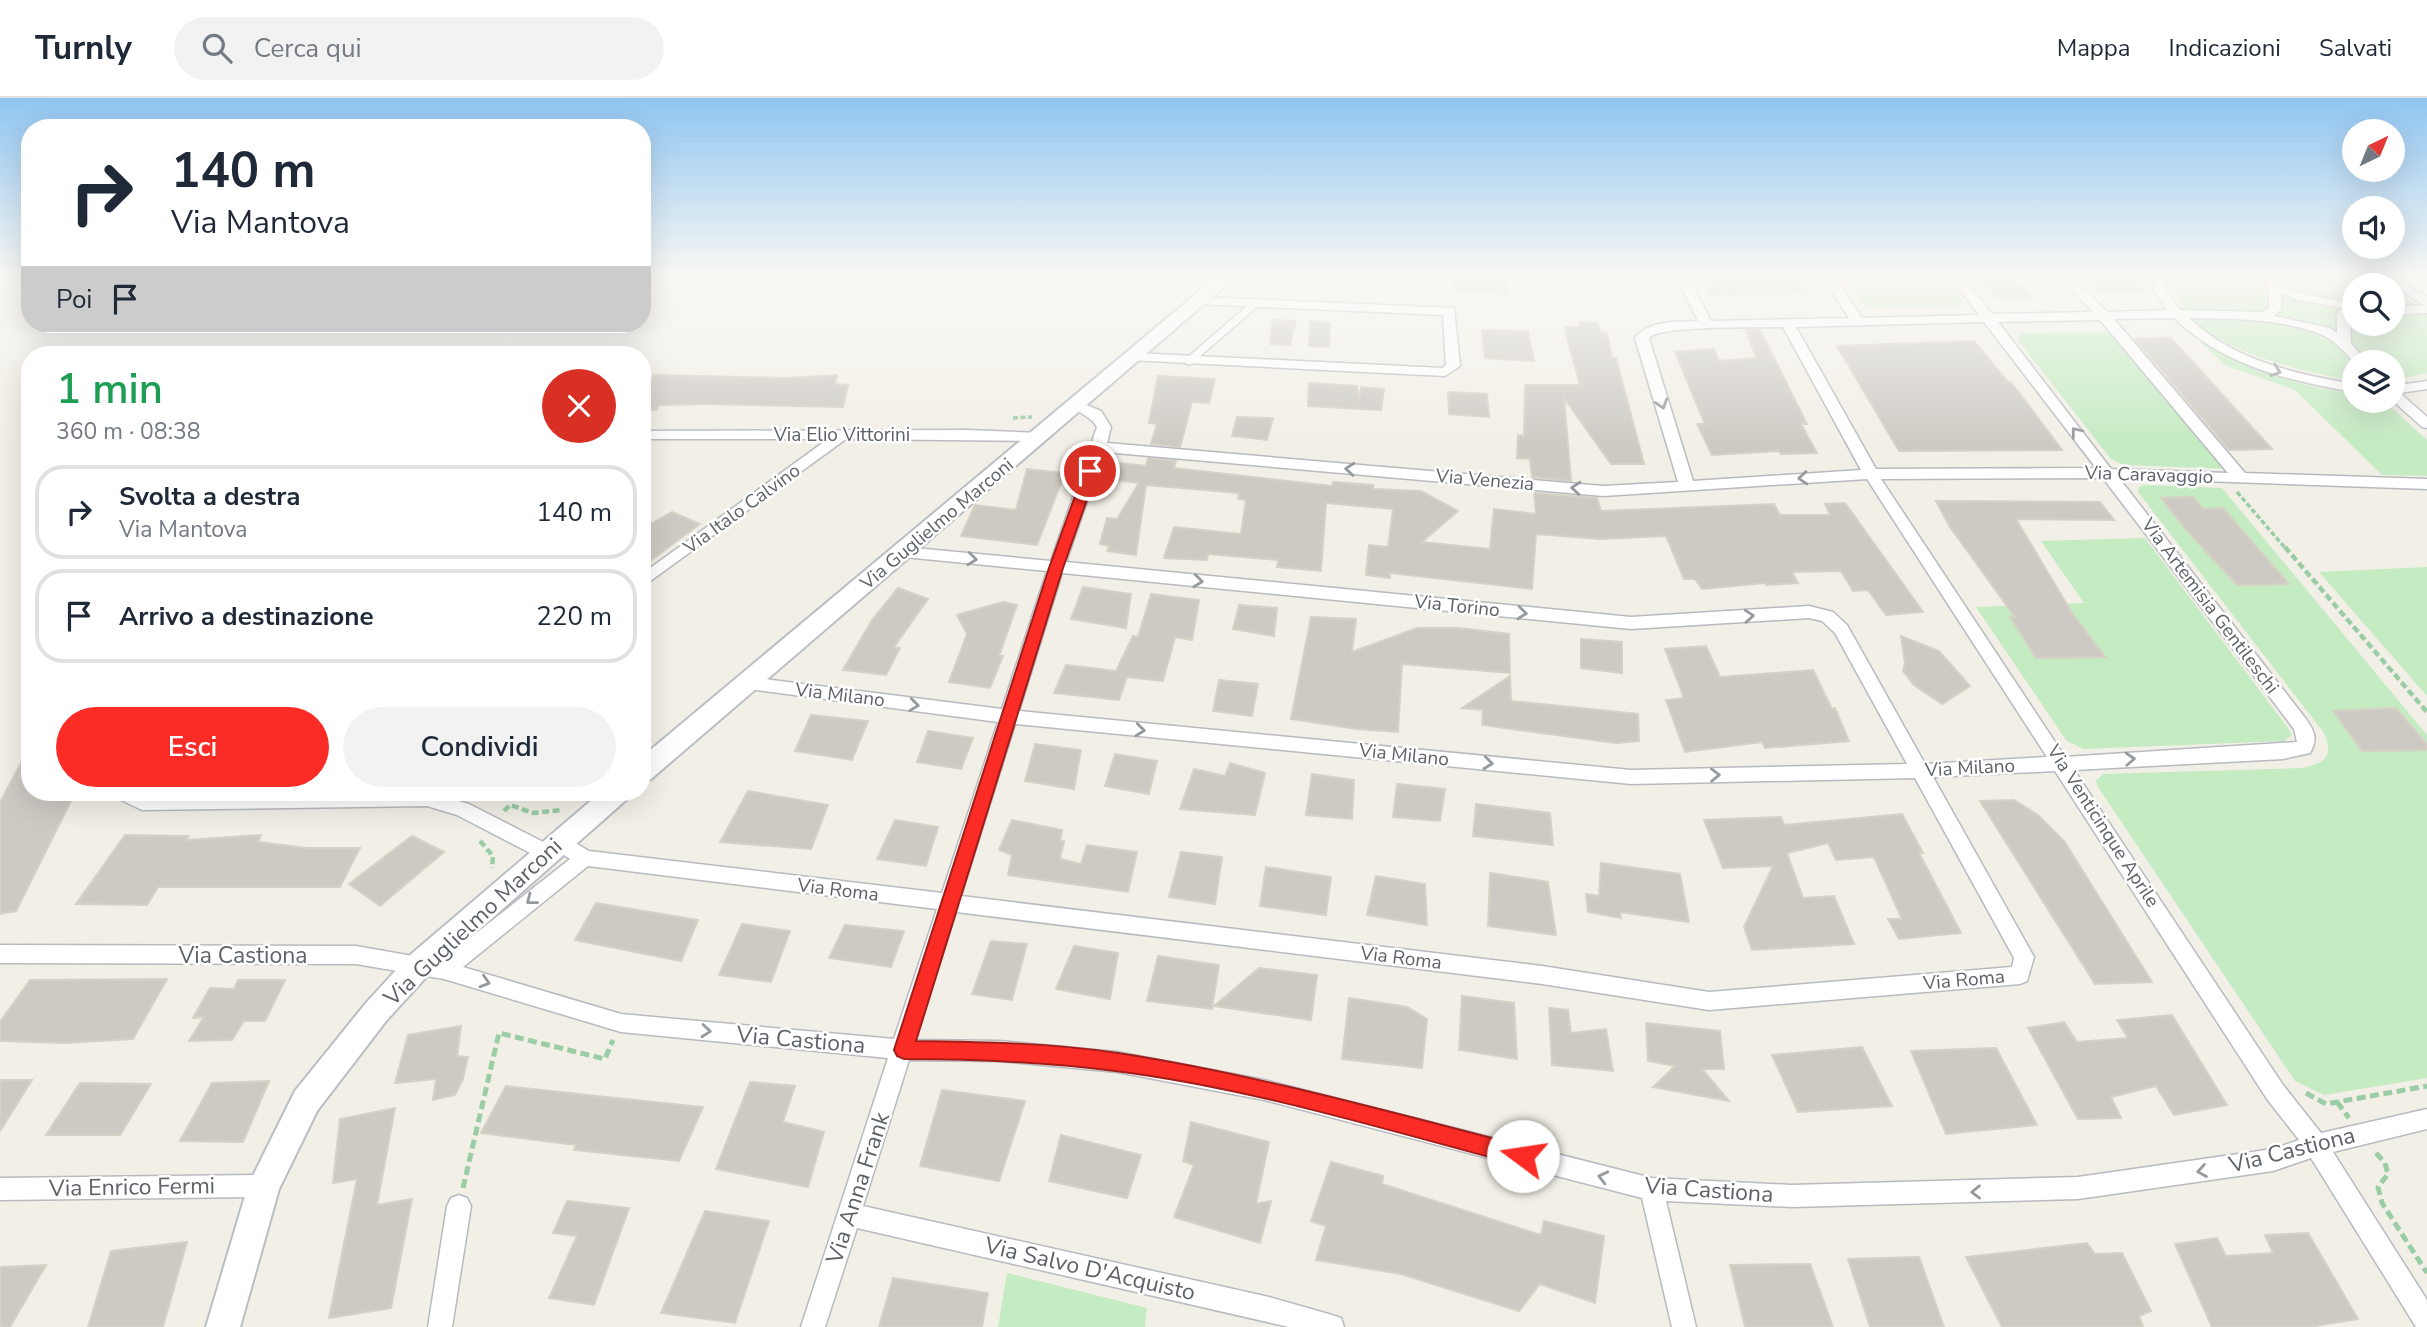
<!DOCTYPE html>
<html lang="it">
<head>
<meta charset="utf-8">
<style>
  body { margin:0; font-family:"Nunito Sans",sans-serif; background:#f2f2f3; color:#1f2937; height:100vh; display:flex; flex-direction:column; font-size:26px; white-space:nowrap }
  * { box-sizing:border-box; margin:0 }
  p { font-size:23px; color:#747a83 }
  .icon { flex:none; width:38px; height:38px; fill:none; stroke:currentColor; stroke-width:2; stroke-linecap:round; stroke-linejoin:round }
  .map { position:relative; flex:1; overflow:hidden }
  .side { position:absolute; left:21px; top:248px; width:630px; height:455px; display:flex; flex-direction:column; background:#fff; border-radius:28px; box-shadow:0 7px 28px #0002 }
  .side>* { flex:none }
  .banner { position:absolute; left:21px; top:21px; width:630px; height:214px; border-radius:28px; box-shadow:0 7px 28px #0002; background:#fff; color:#1f2937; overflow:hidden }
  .needle { width:46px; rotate:43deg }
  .controls { position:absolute; left:2342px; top:21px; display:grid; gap:14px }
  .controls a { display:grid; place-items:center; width:63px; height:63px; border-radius:50%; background:#fff; box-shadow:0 7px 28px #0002; font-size:35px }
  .pin { position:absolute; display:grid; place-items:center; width:60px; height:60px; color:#fff; margin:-30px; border:4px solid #fff; border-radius:50%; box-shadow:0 2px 7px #0007 }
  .me { position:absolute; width:77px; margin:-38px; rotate:284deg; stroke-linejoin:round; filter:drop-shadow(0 0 5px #0008) }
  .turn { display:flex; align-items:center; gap:24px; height:147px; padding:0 35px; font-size:32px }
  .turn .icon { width:91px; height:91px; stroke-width:2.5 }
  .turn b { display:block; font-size:49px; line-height:60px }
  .then { display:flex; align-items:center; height:66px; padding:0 35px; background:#0003; gap:14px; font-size:26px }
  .round { display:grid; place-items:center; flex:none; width:74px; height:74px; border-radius:37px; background:#f2f2f3 }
  .headline { display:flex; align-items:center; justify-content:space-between; height:119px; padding:0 35px }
  h1 { font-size:42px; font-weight:600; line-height:52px; color:#1e9e55 }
  .primary-button { display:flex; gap:14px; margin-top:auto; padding:14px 35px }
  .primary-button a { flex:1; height:80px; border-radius:42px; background:#fa2c25; color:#fff; font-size:28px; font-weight:600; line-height:80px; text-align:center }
  .primary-button a+a { background:#f2f2f3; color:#1f2937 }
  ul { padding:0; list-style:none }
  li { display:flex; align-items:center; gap:21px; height:94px; margin:0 14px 10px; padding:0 21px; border:4px solid #e0e1e3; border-radius:28px }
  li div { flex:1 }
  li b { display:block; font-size:26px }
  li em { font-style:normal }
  header { display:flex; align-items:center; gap:42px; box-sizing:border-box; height:98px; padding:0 35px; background:#fff; border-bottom:2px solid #e0e1e3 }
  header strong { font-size:33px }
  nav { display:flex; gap:38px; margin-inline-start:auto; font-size:24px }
  .search { width:490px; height:63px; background:#f2f2f3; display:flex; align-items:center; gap:18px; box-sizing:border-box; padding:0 24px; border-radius:38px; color:#747a83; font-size:26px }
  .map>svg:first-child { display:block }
</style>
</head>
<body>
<header>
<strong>Turnly</strong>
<div class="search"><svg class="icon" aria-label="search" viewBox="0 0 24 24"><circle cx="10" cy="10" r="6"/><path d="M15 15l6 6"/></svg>Cerca qui</div>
<nav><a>Mappa</a><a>Indicazioni</a><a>Salvati</a></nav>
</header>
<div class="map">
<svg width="2427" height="1229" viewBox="0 0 2427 1229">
  <rect width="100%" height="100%" fill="#f2efe7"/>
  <path fill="#c4ebc2" d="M1842,176H1942L1964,204L1956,208L1873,210L1862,205Z
    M2176,176H2360L2386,187H2354V226H2392V191L2427,215V275L2392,282V264H2354V282H2350C2304,275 2161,242 2176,176Z
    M2111,234L2230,371L2124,367L2111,361L2017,241L2021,235Z
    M2200,243C2248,270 2298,290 2354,295V303H2384L2427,342V378L2382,377L2295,292L2224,267Z
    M2144,387L2222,390L2427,637V980L2324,997L2295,983L2098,689L2096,683L2103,676L2302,670C2326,665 2334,658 2324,635L2138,394L2139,389Z
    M2145,440L2288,630L2292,637L2284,643L2083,651L2066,642L1976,509L2084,505L2041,443Z
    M2427,469V598L2319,474Z
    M1007,1175L1147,1210L1145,1229H998Z"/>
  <path fill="#cdcac4" stroke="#d7d1c5" stroke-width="2" d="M1451,176H1506L1509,196L1455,194Z
    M1700,176H1796L1808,195L1711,197Z
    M1973,176H2012L2034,199L1997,200Z
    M2081,176H2139L2143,194L2098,195Z
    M1273,222L1296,223L1290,247L1270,246Z
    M1310,223L1330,225L1329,249L1309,248Z
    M1579,224L1597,225L1601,235H1607L1612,260H1616L1644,366H1611L1564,300L1571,383L1532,379L1530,361L1517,360L1518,337L1524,338L1525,287H1580L1564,229H1580Z
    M1482,232L1528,233L1534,263L1485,260Z
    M1746,232H1760L1807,326H1801L1817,355L1781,356L1779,353L1712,357L1697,326H1705L1675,254L1714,251L1719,263L1756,260Z
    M2171,240L2272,351L2229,352L2135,241Z
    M1974,243L2008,284H2011L2062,352L1899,353L1837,248Z
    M654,277L790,280L837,277L835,286L848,287L843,309L707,306L659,307L656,312H642V297Z
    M1158,278L1215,281L1209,305L1192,304L1180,349L1151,346L1157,326L1149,325Z
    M1309,285L1357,288L1359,304L1361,289L1384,291L1381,312L1308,308Z
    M1448,294L1487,296L1489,319L1449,316Z
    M1237,319L1273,320L1267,342L1232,338Z
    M1148,360L1176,363L1174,370L1332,388L1333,384L1373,387V391L1421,393L1458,413L1422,444L1490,451L1494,411L1536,416L1534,395L1597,400L1601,413L1774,406L1780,417H1830L1825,406L1845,405L1923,514L1886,517L1868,492L1853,493L1841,473L1792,474L1798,485L1766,487L1765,485L1702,491L1695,481H1684L1666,438L1600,441L1536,436L1532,491L1390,475V480L1366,477L1369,447L1388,449L1393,411L1326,405L1321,473L1277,469L1278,462L1208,456L1207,462L1164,460L1174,429L1241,436L1246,402L1238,401L1239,395L1146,387L1136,457L1107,453L1109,448L1100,446L1107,420L1117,421L1139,385L1115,382L1121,365L1146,368Z
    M1027,371L1065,375L1037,447L961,438L975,407L1016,412Z
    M2193,399L2203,411L2223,410L2289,486L2237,487L2188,434L2161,400Z
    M1936,403L2100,404L2114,422L2016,421L2072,515L2105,559L2036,560L2010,519H2015L1950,429Z
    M672,414L700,426L642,469V437L649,427Z
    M1083,489L1131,496L1126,530L1071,521Z
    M898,490L928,501L894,549L900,550L886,577L843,572L872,522Z
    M1151,496L1199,502L1192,542L1175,539L1163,583L1127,579L1119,602L1054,595L1066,567L1116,573L1133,538L1138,539Z
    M1003,504L1017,507L999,558H1003L990,590L949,584L967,536L957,517Z
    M1239,507L1277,510L1274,538L1233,531Z
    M1311,519L1356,521L1352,554L1417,530H1459L1509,536L1510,575L1402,566L1398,634L1357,631L1291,621Z
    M1901,538L1939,553L1970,588L1942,606L1914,587L1903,573L1905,565Z
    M1581,541L1622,544V575L1581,570Z
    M1706,548L1720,579L1813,572L1832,611L1835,610L1849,643L1765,650L1762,644L1685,654L1666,602L1684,600L1665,551Z
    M1510,578L1511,603L1638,616L1639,643L1616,645L1482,627L1483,612L1462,610Z
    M1219,582L1258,586L1252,618L1213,613Z
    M2396,610L2427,646V652L2362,653L2333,613Z
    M811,617L868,623L852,662L795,653Z
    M928,633L973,640L961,671L917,664Z
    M1035,646L1081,652L1074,691L1025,683Z
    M30,648V695H75L16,813L0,816V704Z
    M1115,656L1157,663L1149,696L1105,688Z
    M1230,665L1265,675L1255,717L1180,711L1194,671L1225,678Z
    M1312,676L1354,682L1352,721L1306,717Z
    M1397,686L1445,691L1440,723L1393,719Z
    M748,693L828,707L811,751L720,744Z
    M2014,702L2038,717L2064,743L2152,884L2095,886L1980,703Z
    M1476,706L1550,715L1553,747L1473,738Z
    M1902,716L1923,755H1919L1961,835L1899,841L1888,821H1902L1874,759L1836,762L1828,745L1787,755L1803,800L1834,798L1854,846L1752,852L1744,829L1773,768L1723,770L1704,722L1781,719L1784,727Z
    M895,722L938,729L926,768L877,761Z
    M1012,722L1062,732L1060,743H1064L1060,761L1081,766L1087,747L1137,754L1128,794L1008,777L1012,757L999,752Z
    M125,737L189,738L186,742L261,737L258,744L307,750H360L340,789H158L147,807L76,806Z
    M412,738L444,754L380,808L349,786Z
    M1181,754L1222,759L1215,806L1169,799Z
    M1601,765L1680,776L1689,824L1620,814L1621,820L1588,814L1586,796L1599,798Z
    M1266,769L1331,779L1326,817L1260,808Z
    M1490,775L1548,784L1556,837L1488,828Z
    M1376,778L1425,786L1427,827L1367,817Z
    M596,805L698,822L681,863L575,842Z
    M742,826L790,833L771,884L719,877Z
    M845,827L904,833L891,869L829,860Z
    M991,843L1027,846L1012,902L972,896Z
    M1074,848L1118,855L1110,901L1056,891Z
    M1158,858L1219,867L1212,911L1147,903Z
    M1259,870L1317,877L1311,922L1214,908Z
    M167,881L133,941L64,945L0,943V924L30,882Z
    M238,882H285L265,923H244L232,942L189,943L204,919L193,920L210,890L234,891Z
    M1462,898L1514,905L1517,961L1459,952Z
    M1349,900L1407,909L1427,921L1422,970L1342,961Z
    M1549,910L1568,912L1571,935L1606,931L1613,973L1552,967Z
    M2172,917L2227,1007L2174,1017L2156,988L2111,999L2121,1020L2078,1021L2028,930L2064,924L2077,944L2128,940L2117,922Z
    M1646,925L1720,933L1724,971H1702L1729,1003L1653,989L1675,968L1648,963Z
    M461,928L457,958L468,959L463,981L455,997L433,1002L436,981L395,985L408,937Z
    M1862,949L1892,1008L1798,1014L1772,957Z
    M1996,950L2037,1027L1946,1036L1911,953Z
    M0,982H32L0,1033Z
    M269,983L243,1044L180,1043L212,985Z
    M750,984L795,988L783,1024L824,1034L808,1089L716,1071Z
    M80,985L151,986L120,1037H46Z
    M506,988L606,999L703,1009L679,1063L574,1052L576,1047L481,1035Z
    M942,992L1025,1003L999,1083L920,1068Z
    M395,1010L377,1107L412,1101L391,1210L329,1220L357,1081L333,1085L340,1021Z
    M1191,1024L1269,1044L1256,1106L1271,1103L1260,1145L1174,1119L1194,1067L1183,1063Z
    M1061,1037L1141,1057L1127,1100L1049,1083Z
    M1331,1064L1383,1078L1382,1086L1541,1137L1544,1123L1604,1138L1595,1205L1540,1186L1519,1213L1401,1176L1316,1162L1326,1128L1311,1123Z
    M567,1103L629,1110L594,1207L549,1200L577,1138L553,1135Z
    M705,1113L769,1123L735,1225L661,1215Z
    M2308,1135L2358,1221L2309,1229H2212L2175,1146L2217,1140L2226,1158L2273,1155L2265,1137Z
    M187,1144L163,1229H88L111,1153Z
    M2087,1145L2095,1156L2122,1155L2151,1213L2139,1218L2143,1229H2002L1966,1159Z
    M1919,1159L1944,1229H1870L1848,1161Z
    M1810,1166L1833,1229H1745L1730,1167Z
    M46,1167L10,1229H0V1169Z
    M893,1180L988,1195L982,1229H879Z"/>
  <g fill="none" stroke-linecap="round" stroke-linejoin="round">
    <defs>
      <path id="lane" d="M1189,263L1256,205"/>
      <path id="street" d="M1675,176H1687L1711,223L1849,220L1821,176H1833L1862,220L1979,217L1948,176H1960L1992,216L2093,214L2057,176H2070L2107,214L2167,212L2153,191L2155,176H2167L2165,191L2180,212L2262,214L2269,210V191L2260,176H2272C2286,199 2329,200 2354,205V216L2350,217L2351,246L2368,264H2354C2344,254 2334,241 2320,236C2279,220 2232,221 2189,220C2233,262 2295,276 2354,286V294C2288,283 2223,267 2174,220L2114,221L2245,375L2427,381V391L2119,380L2306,621C2315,634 2318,641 2310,655L2283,661L2074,672L2283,987L2321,1035L2427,1011V1031L2333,1054L2427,1202V1229H2416L2311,1060L2273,1073L2078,1101L1792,1109L1666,1103L1696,1229H1672L1642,1100L1264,1002L1117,974L999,963L909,962L863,1108L1269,1199L1332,1217L1341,1220L1344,1229H1289L857,1130L825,1229H801L888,960L621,934L444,881L356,866L0,865V847L356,848L441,863L570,761L552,749L555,754L552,759L545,762L538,759L457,717L427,708L142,712L117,700L115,695H139L145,698L431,695L469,706L551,748L549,743L551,738L558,735L589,753L942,795L998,624L749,591L743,589L740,585L743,581L749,579L1002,611L1047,473L904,459L896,454L904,449L1051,463L1097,329C1090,317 1079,316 1070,307L1077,303L1101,313L1111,329L1107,345L1603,388L1678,384L1635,240C1649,222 1677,224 1698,223ZM2281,195L2295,201L2342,210L2337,214V235L2330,230L2274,218L2281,211ZM2100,222L2228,375L2111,371L1998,224ZM1984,224L2096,370L1876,371L1796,229ZM1783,229L1861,372L1693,383L1649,240C1660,227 1761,230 1783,229ZM1104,354L1603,398L1867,381L2047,659L1925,666L1847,527L1833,514L1809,508L1631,519L1066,464ZM2103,380L2294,631L2297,644L2065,659L1881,381ZM1062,475L1631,531L1809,520L1822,523L1835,535L1907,666L1631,672L1019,613ZM1015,626L1631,686L1915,680L2014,860L2012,869L1709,894L1542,868L961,798ZM2055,673L2267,1001L2299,1042L2273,1051L2078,1079L1792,1087L1652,1080L1264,982L1117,954L999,943L915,942L956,814L1542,886L1709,912L2020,886L2027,883L2034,859L1933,679ZM588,768L937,811L894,941L621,916L463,869Z
        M2370,176H2385L2427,199V215L2392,217V209L2425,207Z
        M1201,199L1454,210L1460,268L1445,278L1129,262V256L1134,255L1442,270L1446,267L1443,217L1197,206V200Z
        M2427,283V291L2400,295L2427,319V330L2422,329L2392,302V288Z
        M966,332L1041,335L1048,339L1041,343L846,341L642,489V476L828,341H642V333Z
        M264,1077L272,1080L275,1088L272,1096L264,1099L0,1102V1080Z
        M459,1097L467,1100L471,1108L452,1229H428L447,1108L451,1100Z"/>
      <path id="secondary" d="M1220,176H1239L651,681L642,684V659Z
        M600,695H630L626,702L429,876L386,923L317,1013L279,1091L240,1229H206L248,1088L295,993L366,905L409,858Z"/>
    </defs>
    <use href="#lane" stroke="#b7babf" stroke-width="10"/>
    <use href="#street" stroke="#b7babf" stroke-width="3"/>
    <use href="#secondary" stroke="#babec4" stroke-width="4"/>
    <path stroke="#9acda6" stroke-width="3.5" stroke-dasharray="5 2.5" stroke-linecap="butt" d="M1013,320L1032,319
      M2237,394L2286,451"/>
    <path stroke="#9acda6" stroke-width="4.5" stroke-dasharray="7 3.5" stroke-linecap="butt" d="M2285,449L2427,614
      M504,713L510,707L533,715L562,712
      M480,743L493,758L492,770"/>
    <path stroke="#9acda6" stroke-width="5" stroke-dasharray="9 4.5" stroke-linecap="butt" d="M2306,995L2326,1006L2427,988
      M2337,1004L2349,1020
      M2376,1055L2385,1065L2388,1076L2378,1089L2382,1105L2427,1175
      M463,1090L499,935L605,961L613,942"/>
    <use href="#lane" stroke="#fff" stroke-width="7"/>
    <use href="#street" fill="#fff" fill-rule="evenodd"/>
    <use href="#secondary" fill="#fff" fill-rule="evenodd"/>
  </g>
  <defs><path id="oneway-chevron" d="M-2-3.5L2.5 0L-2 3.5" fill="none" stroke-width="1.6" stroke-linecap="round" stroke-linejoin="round" transform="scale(1.75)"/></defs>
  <g stroke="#969a9e">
    <use href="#oneway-chevron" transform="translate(2276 273) rotate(19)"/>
    <use href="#oneway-chevron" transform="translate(1662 306) rotate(73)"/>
    <use href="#oneway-chevron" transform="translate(2076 334) rotate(-128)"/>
    <use href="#oneway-chevron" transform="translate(1350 371) rotate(-175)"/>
    <use href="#oneway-chevron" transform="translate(1803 380) rotate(176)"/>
    <use href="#oneway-chevron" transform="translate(1576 390) rotate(-175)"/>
    <use href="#oneway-chevron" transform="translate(972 461) rotate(6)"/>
    <use href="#oneway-chevron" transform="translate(1198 483) rotate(6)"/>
    <use href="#oneway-chevron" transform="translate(1522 515) rotate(6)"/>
    <use href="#oneway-chevron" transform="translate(1749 518) rotate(-4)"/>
    <use href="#oneway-chevron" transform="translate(914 607) rotate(7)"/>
    <use href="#oneway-chevron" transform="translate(1140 632) rotate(6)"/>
    <use href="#oneway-chevron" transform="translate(2130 661) rotate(-3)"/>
    <use href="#oneway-chevron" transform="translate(1488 665) rotate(6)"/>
    <use href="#oneway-chevron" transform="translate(1715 677) rotate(-1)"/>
    <use href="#oneway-chevron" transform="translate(531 802) rotate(142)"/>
    <use href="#oneway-chevron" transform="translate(485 884) rotate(17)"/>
    <use href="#oneway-chevron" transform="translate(706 933) rotate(5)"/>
    <use href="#oneway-chevron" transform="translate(2202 1073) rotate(171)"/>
    <use href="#oneway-chevron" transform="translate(1603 1079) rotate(-166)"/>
    <use href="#oneway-chevron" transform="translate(1976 1094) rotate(179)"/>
  </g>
  <linearGradient id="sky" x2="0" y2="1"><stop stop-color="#8fc5f1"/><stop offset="0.51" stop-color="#f9f8f4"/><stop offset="1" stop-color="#f9f8f4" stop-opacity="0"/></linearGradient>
  <rect width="2427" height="348" fill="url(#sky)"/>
  <path fill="#fa2c25" stroke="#a21d18" stroke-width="2" d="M1090,369L1097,373L1063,470L916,943C984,944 1052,945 1118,955C1255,976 1389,1014 1523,1048L1530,1051L1533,1058L1530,1065L1523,1068C1390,1033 1251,990 1115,973C1045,964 975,961 904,961L897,958L894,952L1049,470L1084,373Z"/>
  <g text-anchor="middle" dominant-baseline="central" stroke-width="5" stroke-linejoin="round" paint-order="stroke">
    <g font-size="19" fill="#5e6369" stroke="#fff">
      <text x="842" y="337">Via Elio Vittorini</text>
      <text transform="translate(2149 377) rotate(2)">Via Caravaggio</text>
      <text transform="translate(1485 382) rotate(5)">Via Venezia</text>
      <text transform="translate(742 411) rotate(-36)">Via Italo Calvino</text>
      <text transform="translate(937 426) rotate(-40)">Via Guglielmo Marconi</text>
      <text transform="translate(1457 508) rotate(6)">Via Torino</text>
      <text transform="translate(2210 508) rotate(53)">Via Artemisia Gentileschi</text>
      <text transform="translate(840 597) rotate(7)">Via Milano</text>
      <text transform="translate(1404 657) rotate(6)">Via Milano</text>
      <text transform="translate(1970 670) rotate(-3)">Via Milano</text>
      <text transform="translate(2103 728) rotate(57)">Via Venticinque Aprile</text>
      <text transform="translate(838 792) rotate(7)">Via Roma</text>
      <text transform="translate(1401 860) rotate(7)">Via Roma</text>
      <text transform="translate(1964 882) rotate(-5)">Via Roma</text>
    </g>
    <g font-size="23" fill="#5e6369" stroke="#fff">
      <text transform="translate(473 824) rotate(-43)">Via Guglielmo Marconi</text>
      <text x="243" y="857">Via Castiona</text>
      <text transform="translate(801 942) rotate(5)">Via Castiona</text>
      <text transform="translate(2292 1052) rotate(-14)">Via Castiona</text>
      <text transform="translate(132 1089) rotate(-1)">Via Enrico Fermi</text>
      <text transform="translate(858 1090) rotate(-72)">Via Anna Frank</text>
      <text transform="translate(1709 1092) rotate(4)">Via Castiona</text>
      <text transform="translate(1090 1171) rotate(13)">Via Salvo D'Acquisto</text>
    </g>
  </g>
</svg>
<div class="controls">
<a><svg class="needle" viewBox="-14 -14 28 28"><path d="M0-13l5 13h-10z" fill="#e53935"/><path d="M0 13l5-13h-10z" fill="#747a83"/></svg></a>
<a><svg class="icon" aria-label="sound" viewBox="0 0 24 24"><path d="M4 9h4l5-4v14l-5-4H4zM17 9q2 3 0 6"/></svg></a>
<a><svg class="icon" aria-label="search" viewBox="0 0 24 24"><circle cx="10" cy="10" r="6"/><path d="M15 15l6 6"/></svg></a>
<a><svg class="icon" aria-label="layers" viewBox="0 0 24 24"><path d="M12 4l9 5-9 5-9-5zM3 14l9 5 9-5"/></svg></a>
</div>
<div class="pin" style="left:1090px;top:373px;background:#d93025"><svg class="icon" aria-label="arrive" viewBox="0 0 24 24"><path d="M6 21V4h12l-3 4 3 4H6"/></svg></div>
<svg class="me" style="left:1523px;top:1058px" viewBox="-20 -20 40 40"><circle r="19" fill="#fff"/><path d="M0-13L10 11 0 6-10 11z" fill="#fa2c25"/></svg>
<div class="banner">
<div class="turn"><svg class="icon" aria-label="right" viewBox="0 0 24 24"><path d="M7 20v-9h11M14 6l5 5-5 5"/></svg><div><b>140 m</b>Via Mantova</div></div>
<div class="then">Poi<svg class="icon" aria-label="arrive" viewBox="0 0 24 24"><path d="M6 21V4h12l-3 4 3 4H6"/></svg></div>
</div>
<section class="side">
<div class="headline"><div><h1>1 min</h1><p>360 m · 08:38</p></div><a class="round" style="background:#d93025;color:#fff"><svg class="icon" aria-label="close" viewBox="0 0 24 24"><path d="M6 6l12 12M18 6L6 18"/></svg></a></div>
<ul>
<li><svg class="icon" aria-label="right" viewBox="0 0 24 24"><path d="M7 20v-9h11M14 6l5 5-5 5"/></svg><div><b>Svolta a destra</b><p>Via Mantova</p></div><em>140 m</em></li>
<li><svg class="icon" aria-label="arrive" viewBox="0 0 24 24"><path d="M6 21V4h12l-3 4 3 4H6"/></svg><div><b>Arrivo a destinazione</b></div><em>220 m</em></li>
</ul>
<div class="primary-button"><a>Esci</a><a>Condividi</a></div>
</section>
</div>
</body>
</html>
